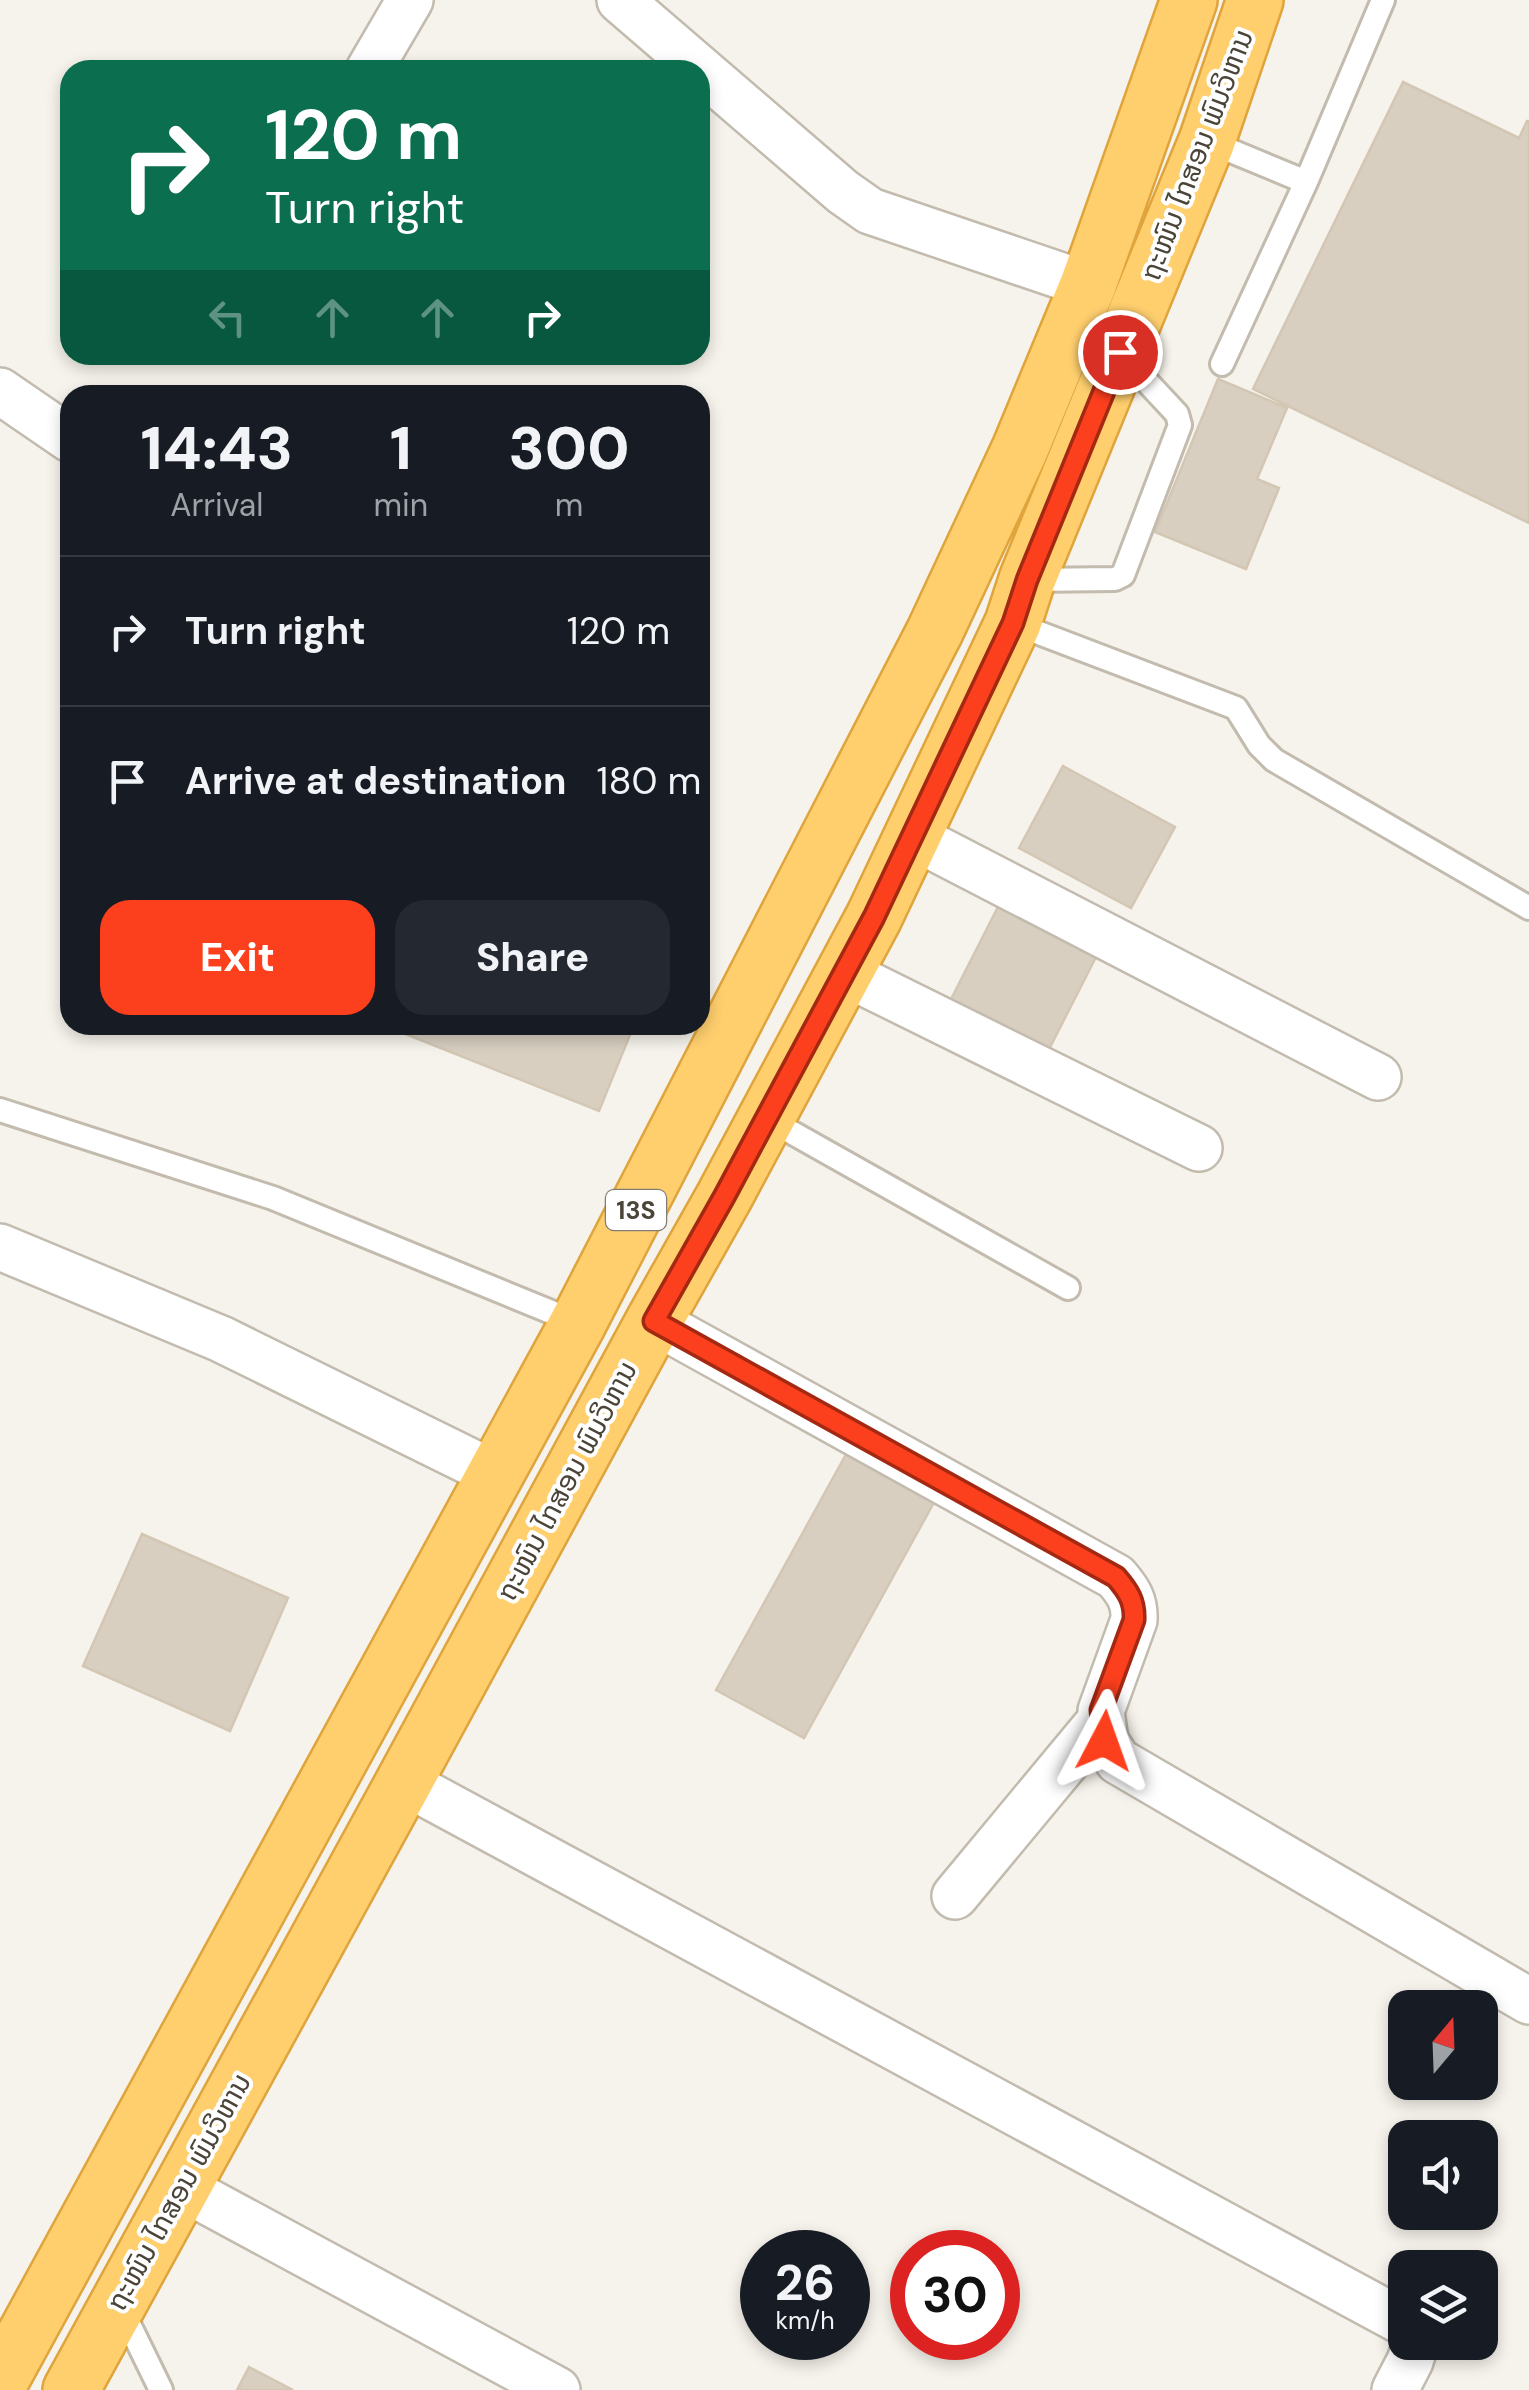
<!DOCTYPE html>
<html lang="en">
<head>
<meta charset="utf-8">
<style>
  body { margin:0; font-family:"DM Sans","Noto Sans Lao",sans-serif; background:#242831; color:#f1f3f6; height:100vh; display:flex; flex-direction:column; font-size:38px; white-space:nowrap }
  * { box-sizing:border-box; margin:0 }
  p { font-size:32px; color:#9ea1a6 }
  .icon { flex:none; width:55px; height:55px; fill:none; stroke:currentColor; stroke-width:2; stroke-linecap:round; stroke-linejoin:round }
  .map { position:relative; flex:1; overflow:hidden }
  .side { position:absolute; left:60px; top:385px; width:650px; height:650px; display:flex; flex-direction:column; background:#171b24; border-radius:30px; box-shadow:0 5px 15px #0003 }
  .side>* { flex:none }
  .hud { position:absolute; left:60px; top:60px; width:650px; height:305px; border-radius:30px; box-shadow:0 5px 15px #0003; background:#0b6e4f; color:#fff; overflow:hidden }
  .needle { width:65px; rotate:19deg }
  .controls { position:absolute; left:1388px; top:1990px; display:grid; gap:20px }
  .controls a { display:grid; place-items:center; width:110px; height:110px; border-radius:20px; background:#171b24; box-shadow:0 5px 15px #0003; font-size:50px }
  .speed { position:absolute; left:740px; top:2230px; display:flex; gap:20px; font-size:50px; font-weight:700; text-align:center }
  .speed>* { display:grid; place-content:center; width:130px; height:130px; border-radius:50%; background:#171b24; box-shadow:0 5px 15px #0003; line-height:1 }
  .speed small { font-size:25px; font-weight:400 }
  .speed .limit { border:15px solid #d22; background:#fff; color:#111 }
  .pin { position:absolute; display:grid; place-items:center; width:85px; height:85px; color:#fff; margin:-42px; border:5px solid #fff; border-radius:50%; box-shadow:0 2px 10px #0007 }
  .me { position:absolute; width:110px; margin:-55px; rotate:4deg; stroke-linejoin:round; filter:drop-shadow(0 0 8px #0008) }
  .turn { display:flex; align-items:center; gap:35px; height:210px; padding:0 40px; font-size:45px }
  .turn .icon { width:130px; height:130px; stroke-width:2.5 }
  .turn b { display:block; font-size:70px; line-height:85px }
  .lanes { display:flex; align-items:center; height:95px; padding:0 40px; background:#0003; justify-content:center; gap:50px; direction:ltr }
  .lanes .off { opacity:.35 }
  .eta { display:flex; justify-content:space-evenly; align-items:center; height:170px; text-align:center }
  .eta b { font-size:60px; font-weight:800; line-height:70px }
  .primary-button { display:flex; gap:20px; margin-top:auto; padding:20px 40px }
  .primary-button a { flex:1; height:115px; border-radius:30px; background:#fc3f1d; color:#fff; font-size:40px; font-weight:800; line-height:115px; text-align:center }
  .primary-button a+a { background:#242831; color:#f1f3f6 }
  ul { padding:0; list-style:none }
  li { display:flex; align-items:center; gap:30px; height:150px; padding:0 40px; border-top:2px solid #363941 }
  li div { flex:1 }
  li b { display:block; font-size:38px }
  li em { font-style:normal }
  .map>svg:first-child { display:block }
</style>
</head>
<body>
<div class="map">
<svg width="1529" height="2390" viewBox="0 0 1529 2390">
  <rect width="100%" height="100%" fill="#f6f3ec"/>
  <path fill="#d8cfc1" stroke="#d3c7b4" stroke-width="2.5" d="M1403,82L1519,138L1527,121H1529V523L1253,389Z
    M1218,379L1287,408L1257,479L1279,488L1246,569L1155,532Z
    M1063,766L1175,827L1131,908L1019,848Z
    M1000,903L1098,953L1041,1065L943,1015Z
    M383,1025H634L599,1111Z
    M849,1449L937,1497L804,1738L716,1690Z
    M142,1534L288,1598L230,1731L83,1666Z
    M249,2367L293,2390H237Z"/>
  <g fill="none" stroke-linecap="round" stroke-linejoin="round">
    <defs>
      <path id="lane" d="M1207,141L1306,182L1383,0
        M1222,364L1306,182
        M1029,580L1115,579L1123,575L1180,425L1177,414L1122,355
        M1013,623L1236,708L1259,745L1274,760L1529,908
        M0,1110L273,1198L578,1323
        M766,1118L1068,1288
        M121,2308L161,2390"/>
      <path id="street" d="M620,0L843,192L870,211L1088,285
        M369,70L410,0
        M0,391L70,439
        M912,836L1378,1077
        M843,972L1199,1148
        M0,1247L221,1339L495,1474
        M654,1321L1116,1577C1128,1591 1135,1601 1134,1620L1101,1711L1105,1741L1118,1761L1529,2001
        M404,1782L1405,2323
        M955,1896L1101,1720
        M181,2187L557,2390
        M1395,2390L1410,2361L1416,2342"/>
      <path id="highway" d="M0,2381L578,1323L935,631L1020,449L1088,285L1189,0
        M71,2390L404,1782L654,1321L724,1197L874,917L1013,623L1027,580L1207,141L1255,0"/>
    </defs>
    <use href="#lane" stroke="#c2bbae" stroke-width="28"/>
    <use href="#street" stroke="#c2bbae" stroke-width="50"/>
    <use href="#highway" stroke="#e0a43c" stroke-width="60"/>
    <use href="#lane" stroke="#fff" stroke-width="22"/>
    <use href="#street" stroke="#fff" stroke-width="45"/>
    <use href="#highway" stroke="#ffcf6e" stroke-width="55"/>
  </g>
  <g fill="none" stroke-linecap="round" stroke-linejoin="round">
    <defs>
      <path id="route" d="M1104,1741L1101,1710L1134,1620C1135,1601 1128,1591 1116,1577L654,1321L724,1197L874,917L1013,623L1027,580L1120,352"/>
    </defs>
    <use href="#route" stroke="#a42913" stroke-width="25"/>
    <use href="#route" stroke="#fc3f1d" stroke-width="18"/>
  </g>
  <g text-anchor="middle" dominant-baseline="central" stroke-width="8" stroke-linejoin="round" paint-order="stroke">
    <rect fill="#fff" stroke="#817c74" stroke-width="2.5" x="606" y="1190" width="60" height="40" rx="8"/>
    <g font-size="25" font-weight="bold" fill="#4b4439">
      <text x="636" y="1210">13S</text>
    </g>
    <g font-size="28" fill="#4b4439" stroke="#fff">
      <text transform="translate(1197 155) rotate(-69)">ຖະໜົນ ໄກສອນ ພົມວິຫານ</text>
      <text transform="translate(567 1481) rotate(-62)">ຖະໜົນ ໄກສອນ ພົມວິຫານ</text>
      <text transform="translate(179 2192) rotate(-61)">ຖະໜົນ ໄກສອນ ພົມວິຫານ</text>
    </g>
  </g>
</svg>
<div class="controls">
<a><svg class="needle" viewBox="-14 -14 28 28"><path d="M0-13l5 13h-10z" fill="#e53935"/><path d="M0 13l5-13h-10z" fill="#9ea1a6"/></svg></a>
<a><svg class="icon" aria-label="sound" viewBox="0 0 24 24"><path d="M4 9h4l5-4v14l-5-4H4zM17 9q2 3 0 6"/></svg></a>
<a><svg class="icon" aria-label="layers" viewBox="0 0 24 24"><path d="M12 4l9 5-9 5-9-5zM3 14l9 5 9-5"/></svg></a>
</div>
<div class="speed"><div>26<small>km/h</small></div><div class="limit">30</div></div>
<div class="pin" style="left:1120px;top:352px;background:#d93025"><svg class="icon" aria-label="arrive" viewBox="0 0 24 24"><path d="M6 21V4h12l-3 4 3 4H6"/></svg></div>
<svg class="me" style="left:1104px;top:1741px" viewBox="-20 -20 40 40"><path d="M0-17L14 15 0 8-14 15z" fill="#fc3f1d" stroke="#fff" stroke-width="4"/></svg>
<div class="hud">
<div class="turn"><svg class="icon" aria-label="right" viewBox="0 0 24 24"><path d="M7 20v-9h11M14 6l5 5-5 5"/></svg><div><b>120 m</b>Turn right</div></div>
<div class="lanes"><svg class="icon off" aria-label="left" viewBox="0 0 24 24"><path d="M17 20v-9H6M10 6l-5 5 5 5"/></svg><svg class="icon off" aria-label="ahead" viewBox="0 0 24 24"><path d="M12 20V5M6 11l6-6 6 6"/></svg><svg class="icon off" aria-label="ahead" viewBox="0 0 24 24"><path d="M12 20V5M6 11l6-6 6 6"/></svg><svg class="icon" aria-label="right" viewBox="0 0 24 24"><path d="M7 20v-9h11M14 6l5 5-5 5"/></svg></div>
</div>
<section class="side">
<div class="eta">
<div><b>14:43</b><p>Arrival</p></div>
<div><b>1</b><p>min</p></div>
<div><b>300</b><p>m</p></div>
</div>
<ul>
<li><svg class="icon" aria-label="right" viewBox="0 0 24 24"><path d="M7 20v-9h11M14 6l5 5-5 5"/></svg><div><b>Turn right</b></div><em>120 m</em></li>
<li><svg class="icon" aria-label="arrive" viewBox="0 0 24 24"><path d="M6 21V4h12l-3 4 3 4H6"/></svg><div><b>Arrive at destination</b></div><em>180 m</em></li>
</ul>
<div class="primary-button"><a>Exit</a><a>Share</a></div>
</section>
</div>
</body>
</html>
